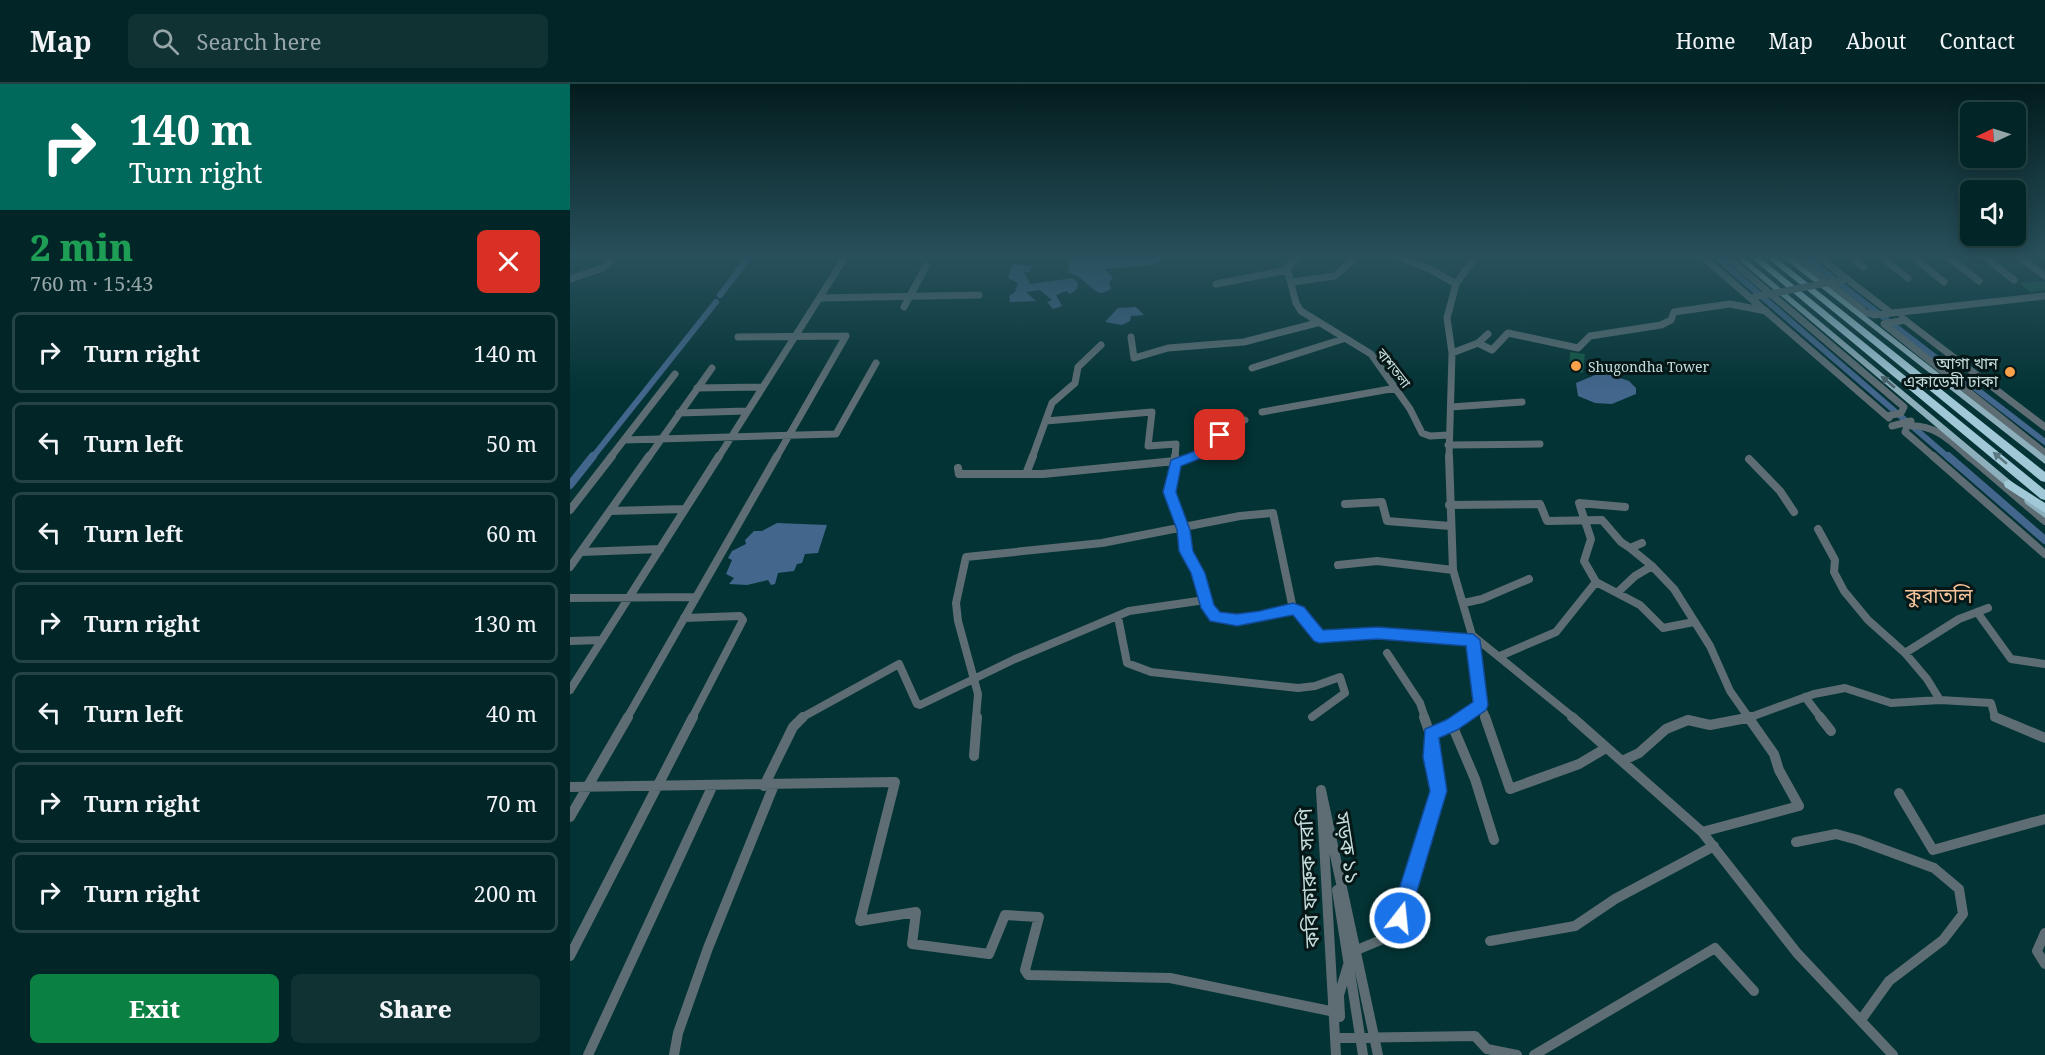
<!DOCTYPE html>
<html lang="en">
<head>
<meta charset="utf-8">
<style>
  body { margin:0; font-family:"Noto Serif","Noto Sans Bengali",serif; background:#103233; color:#f1f3f6; height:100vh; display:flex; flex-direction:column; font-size:22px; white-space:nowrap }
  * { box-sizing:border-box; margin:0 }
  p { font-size:20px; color:#96a5a7 }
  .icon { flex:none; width:33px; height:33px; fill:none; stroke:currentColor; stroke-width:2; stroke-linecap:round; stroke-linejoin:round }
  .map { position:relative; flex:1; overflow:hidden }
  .details { display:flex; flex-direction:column; background:#022627; width:570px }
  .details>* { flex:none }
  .hud { background:#00695c; color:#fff; overflow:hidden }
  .needle { width:39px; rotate:266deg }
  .tools { position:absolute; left:1390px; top:18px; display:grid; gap:12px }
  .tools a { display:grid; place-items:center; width:66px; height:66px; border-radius:9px; background:#022627; box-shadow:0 3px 15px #0003,0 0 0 2px #234344; font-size:30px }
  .pin { position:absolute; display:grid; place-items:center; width:51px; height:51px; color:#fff; margin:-26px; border-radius:12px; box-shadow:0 3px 9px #0006 }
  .me { position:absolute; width:66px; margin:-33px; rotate:16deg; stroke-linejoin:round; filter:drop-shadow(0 0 4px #0008) }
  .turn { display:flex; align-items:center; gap:21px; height:126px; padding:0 30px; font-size:27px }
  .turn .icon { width:78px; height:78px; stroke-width:2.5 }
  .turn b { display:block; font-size:42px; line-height:51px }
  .round { display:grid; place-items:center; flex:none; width:63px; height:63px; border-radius:9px; background:#103233 }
  .summary { display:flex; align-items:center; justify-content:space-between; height:102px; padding:0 30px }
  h1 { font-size:36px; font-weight:800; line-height:45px; color:#1e9e55 }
  .primary-button { display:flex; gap:12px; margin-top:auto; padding:12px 30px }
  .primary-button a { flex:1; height:69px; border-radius:9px; background:#0b8043; color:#fff; font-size:24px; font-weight:800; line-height:69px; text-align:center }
  .primary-button a+a { background:#103233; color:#f1f3f6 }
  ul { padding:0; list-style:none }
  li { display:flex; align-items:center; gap:18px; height:81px; margin:0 12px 9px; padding:0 18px; border:3px solid #234344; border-radius:9px }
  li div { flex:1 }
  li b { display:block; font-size:22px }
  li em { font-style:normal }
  header { display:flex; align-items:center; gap:36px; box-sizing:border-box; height:84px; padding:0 30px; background:#022627; border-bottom:2px solid #234344 }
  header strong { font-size:28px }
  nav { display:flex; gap:33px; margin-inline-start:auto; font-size:21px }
  .search { width:420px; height:54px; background:#103233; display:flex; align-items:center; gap:15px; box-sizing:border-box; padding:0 21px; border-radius:9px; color:#96a5a7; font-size:22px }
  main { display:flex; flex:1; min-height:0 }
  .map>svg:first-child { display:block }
</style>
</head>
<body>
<header>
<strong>Map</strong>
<div class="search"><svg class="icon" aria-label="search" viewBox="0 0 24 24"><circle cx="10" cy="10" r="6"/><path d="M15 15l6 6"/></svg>Search here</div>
<nav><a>Home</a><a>Map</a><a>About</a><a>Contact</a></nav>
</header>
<main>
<section class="details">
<div class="hud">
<div class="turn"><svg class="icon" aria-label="right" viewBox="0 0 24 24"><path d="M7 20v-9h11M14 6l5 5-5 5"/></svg><div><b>140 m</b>Turn right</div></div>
</div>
<div class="summary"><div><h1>2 min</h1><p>760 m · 15:43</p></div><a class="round" style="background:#d93025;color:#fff"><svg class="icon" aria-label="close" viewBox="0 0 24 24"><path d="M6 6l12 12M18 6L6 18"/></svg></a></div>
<ul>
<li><svg class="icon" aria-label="right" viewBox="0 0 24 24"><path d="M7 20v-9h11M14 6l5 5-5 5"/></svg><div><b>Turn right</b></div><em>140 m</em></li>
<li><svg class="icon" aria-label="left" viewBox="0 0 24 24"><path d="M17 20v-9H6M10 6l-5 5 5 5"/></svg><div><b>Turn left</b></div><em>50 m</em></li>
<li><svg class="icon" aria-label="left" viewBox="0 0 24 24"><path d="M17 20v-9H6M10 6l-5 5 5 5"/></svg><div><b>Turn left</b></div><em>60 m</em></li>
<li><svg class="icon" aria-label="right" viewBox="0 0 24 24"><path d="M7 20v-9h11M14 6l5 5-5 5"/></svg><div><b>Turn right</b></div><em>130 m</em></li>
<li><svg class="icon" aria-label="left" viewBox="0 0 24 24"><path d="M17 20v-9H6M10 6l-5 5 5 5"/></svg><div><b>Turn left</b></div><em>40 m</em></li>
<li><svg class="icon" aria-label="right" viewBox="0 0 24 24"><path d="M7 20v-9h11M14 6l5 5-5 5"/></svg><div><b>Turn right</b></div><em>70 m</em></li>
<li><svg class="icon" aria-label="right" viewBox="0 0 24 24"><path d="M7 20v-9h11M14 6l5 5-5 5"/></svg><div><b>Turn right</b></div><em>200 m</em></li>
</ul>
<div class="primary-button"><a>Exit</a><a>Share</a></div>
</section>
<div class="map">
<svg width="1475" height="971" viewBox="0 0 1475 971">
  <rect width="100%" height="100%" fill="#033334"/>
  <path fill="#42668c" d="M498,172H590V177L584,181L535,185L543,194L539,198L541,205L532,209C521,208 517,194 499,189Z
    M443,180L462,182L460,188H454L460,200L503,194L508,199L507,205L500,210L496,207L486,211L492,222L483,225L477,218L482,216L470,206L456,208L466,217L440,218L439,212L445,208L448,199L438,194Z
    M566,223L574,231L561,232L560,237L552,241L535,238L548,224Z
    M1039,290L1059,297L1066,304V310L1042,320L1025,319L1008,312L1006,299L1025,291Z
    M207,439L257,441L248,469L235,470L232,479L227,480L224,487L208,489L205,500L201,501L198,496L177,501L159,500L164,494L156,490L162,476L158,474L162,467L176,460L175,456L184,447H192Z"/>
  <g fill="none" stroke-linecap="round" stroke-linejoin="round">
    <path stroke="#42668c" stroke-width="6" d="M1145,172L1379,374
      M1234,172L1475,358
      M150,211L180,172
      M22,374L146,218"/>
    <path stroke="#42668c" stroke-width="8" d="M1378,372L1475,456
      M0,401L23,372"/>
  </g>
  <path fill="#135845" d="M1473,197L1475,198V206L1460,208L1449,199Z
    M1000,268L1015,270L1013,289L999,286Z"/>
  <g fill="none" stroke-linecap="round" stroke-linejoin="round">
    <path stroke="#5d6d73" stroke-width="7" d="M728,172L717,184L726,219L731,227L801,270L840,325L852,349L860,352L879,351
      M825,172L860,185L886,200L877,234L882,269L879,374
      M1132,172L1319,334
      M1156,172L1334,323L1331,329L1317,332
      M1224,172L1292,225
      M1247,172L1321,229
      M1281,172L1293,183
      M1310,172L1338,194
      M1342,172L1374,198
      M1377,172L1409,197
      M1413,172L1444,196
      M1448,172L1475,192
      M0,195L33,184L46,172
      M722,198L765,192L784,175
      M646,200L718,186
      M886,200L906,172
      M250,214L409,211
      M334,223L356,182
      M1284,225L1304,231L1475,212
      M1332,234L1475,343
      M1335,236L1314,240L1475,369
      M168,253L276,252
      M561,253L564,274L598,264L674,258L747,239
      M908,259L918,250
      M882,269L908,259L922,266L938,249L1008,264L1020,252L1091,241L1101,236L1104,228L1160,220L1196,227
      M682,284L773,255
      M127,304L192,303
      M881,323L952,318
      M692,328L826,304
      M109,329L176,327
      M476,337L582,328L578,362L606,360L605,374
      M1322,342L1341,337
      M54,356L266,350L306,279
      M878,361L970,360
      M40,374L105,290
      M78,374L142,284
      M148,374L276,172
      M206,374L276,252
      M462,374L482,319L505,299L508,283L531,261
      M619,374L653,361L651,343L675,336
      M1365,374L1335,348L1337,342C1365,340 1380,356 1400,374"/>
    <path stroke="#5d6d73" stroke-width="8" d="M605,372L601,414L613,445L616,467L628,489L638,524L645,533L667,536L723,525L729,527L749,553L807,549L903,557
      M879,372L883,486L902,551L1004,634
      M1363,372L1475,470
      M1399,372L1475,437
      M1179,375L1210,407L1224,428
      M605,379L623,372
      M388,384L389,390H473L605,377
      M456,390L463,372
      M775,420L812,418L817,437L880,442
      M879,421L970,420L977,437L1032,436L1051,458L1060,464
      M0,426L42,372
      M40,427L115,425
      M1248,445L1265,476L1264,488L1274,507L1298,536L1335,569L1357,595L1370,616
      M11,468L90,465
      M768,481L807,477L883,486
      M1082,482L1104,505L1140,562L1160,607L1179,634
      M0,483L79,372
      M1026,498L1014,477L1021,455L1009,419L1055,423
      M1048,508L1065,492L1082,482L1060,464L1072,459
      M0,514L126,513
      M894,519L912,515L959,495
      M1407,528L1441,575L1475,580
      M548,533L557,579L581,588L728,604L745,602L770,593L775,609L742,633
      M114,534L170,532L173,536L122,634
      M902,553L911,621L916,634
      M0,557L32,556
      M817,569L850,619L855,634
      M1335,569L1389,535L1418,524
      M930,572L986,548L1026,498L1070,521L1093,544L1124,538
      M0,606L149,372
      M1235,613L1251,634
      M57,634L207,372
      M231,634L329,580L347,620L350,621L445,575L559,527L635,516
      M406,634L408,610L388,537L386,519L396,473L532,459L670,432L703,429L723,525
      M892,634L911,621
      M1178,634L1244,610L1275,604L1321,619L1370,616L1421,619L1425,633L1428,634"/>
    <path stroke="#5d6d73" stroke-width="10" d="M915,633L940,705L1009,680L1036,664
      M1002,633L1132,748L1227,869L1323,971
      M1250,633L1261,647
      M1425,633L1475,654
      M882,641L905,695L924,756
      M860,650L894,633
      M404,672L407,633
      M1052,677L1069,669L1096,645L1118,636L1140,641L1182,633
      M194,702L223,643L233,633
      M0,703L325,698L290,837L346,828L342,860L419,870L435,831L469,833L455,886L458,891L600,894L770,929
      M1329,709L1363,766L1475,735
      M0,733L58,633
      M1132,748L1229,722L1209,686L1204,670L1178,633
      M1226,758L1266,750L1288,756L1364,784L1389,805L1393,830L1373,856L1319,897L1291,936
      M767,806L793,971
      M1475,849L1467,867L1475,880
      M920,857L1005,842L1045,815L1144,762
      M0,872L123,633
      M770,933L769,911L782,868L825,850L869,707L860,650L854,633
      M770,954L905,952L917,965L947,971
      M18,971L142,703
      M104,971L108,949L138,864L204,701
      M766,971L751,706L808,971
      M964,971L1145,864L1184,907"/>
    <path fill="#8daebb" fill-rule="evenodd" d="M1164,172H1172L1448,403L1450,405L1448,407H1442Z
      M1211,172H1219L1475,372V380Z
      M1459,413L1475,425V434L1456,420L1454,417L1456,414Z"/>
    <path fill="#a0c8d7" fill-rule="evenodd" d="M1179,172H1188L1475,406V416L1471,415Z
      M1195,172H1204L1475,388V398L1471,397Z
      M1439,396L1475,419V429L1435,403L1434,400L1435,397Z"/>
    <path stroke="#5d6d73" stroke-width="7" d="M1184,213L1277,195"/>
  </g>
  <defs><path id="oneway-solid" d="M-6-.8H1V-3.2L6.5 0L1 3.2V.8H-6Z" transform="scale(1.5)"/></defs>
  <use fill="#4a626a" href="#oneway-solid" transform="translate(1318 298) rotate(-140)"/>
  <use fill="#5b7881" href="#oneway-solid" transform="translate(1430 374) rotate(-140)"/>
  <linearGradient id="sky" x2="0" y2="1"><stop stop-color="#021c1d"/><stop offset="0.56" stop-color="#28505c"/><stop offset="1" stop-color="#28505c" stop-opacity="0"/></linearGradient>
  <rect width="1475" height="308" fill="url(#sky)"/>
  <path fill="#1a73e8" stroke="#114b97" stroke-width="1.5" d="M650,347L656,351L657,364L611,382L606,408L620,446L623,467L635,489L644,521L650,528L667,530L690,527L723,519L734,523L753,546L807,543L903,550L910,556L918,621L916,626L887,646L869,654L877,707L839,834L836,840L830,843L823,840L820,834L860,707L853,673L855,645L876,636L903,618L896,562L807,555L749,559L744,557L723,531L667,542L640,537L631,524L621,489L609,467L607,446L593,408L601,376L646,359L644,351Z"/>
  <g fill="#f8a04b" stroke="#061718" stroke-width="2">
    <circle cx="1006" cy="282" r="6"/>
    <circle cx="1440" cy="288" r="6"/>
  </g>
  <g text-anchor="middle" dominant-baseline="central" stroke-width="6" stroke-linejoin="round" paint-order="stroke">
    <g font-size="14" fill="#c6dcdc" stroke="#061718" text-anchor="start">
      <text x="1018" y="282">Shugondha Tower</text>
    </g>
    <g font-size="14" fill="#c6dcdc" stroke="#061718">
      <text transform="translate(824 284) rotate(52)">বাশতলা</text>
    </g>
    <g font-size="16" fill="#c6dcdc" stroke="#061718" text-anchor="end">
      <text x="1428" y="279">আগা খান<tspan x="1428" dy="18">একাডেমী ঢাকা</tspan></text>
    </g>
    <g font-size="20" fill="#f6c49a" stroke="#061718">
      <text x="1369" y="511">কুরাতলি</text>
    </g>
    <g font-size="20" fill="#c6dcdc" stroke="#061718">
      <text transform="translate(778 764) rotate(81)">সড়ক ১১</text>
      <text transform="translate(738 794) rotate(-93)">কবি ফারুক সরণি</text>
    </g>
  </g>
</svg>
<div class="tools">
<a><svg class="needle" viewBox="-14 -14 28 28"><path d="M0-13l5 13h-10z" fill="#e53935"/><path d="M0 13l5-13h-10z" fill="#96a5a7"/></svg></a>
<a><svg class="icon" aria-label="sound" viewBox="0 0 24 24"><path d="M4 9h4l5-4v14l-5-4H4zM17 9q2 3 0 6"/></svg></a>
</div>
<div class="pin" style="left:650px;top:351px;background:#d93025"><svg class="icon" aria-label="arrive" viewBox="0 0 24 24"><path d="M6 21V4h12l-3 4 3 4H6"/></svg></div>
<svg class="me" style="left:830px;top:834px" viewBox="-20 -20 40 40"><circle r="17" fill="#1a73e8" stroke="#fff" stroke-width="3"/><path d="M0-11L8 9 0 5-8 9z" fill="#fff"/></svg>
</div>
</main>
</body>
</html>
